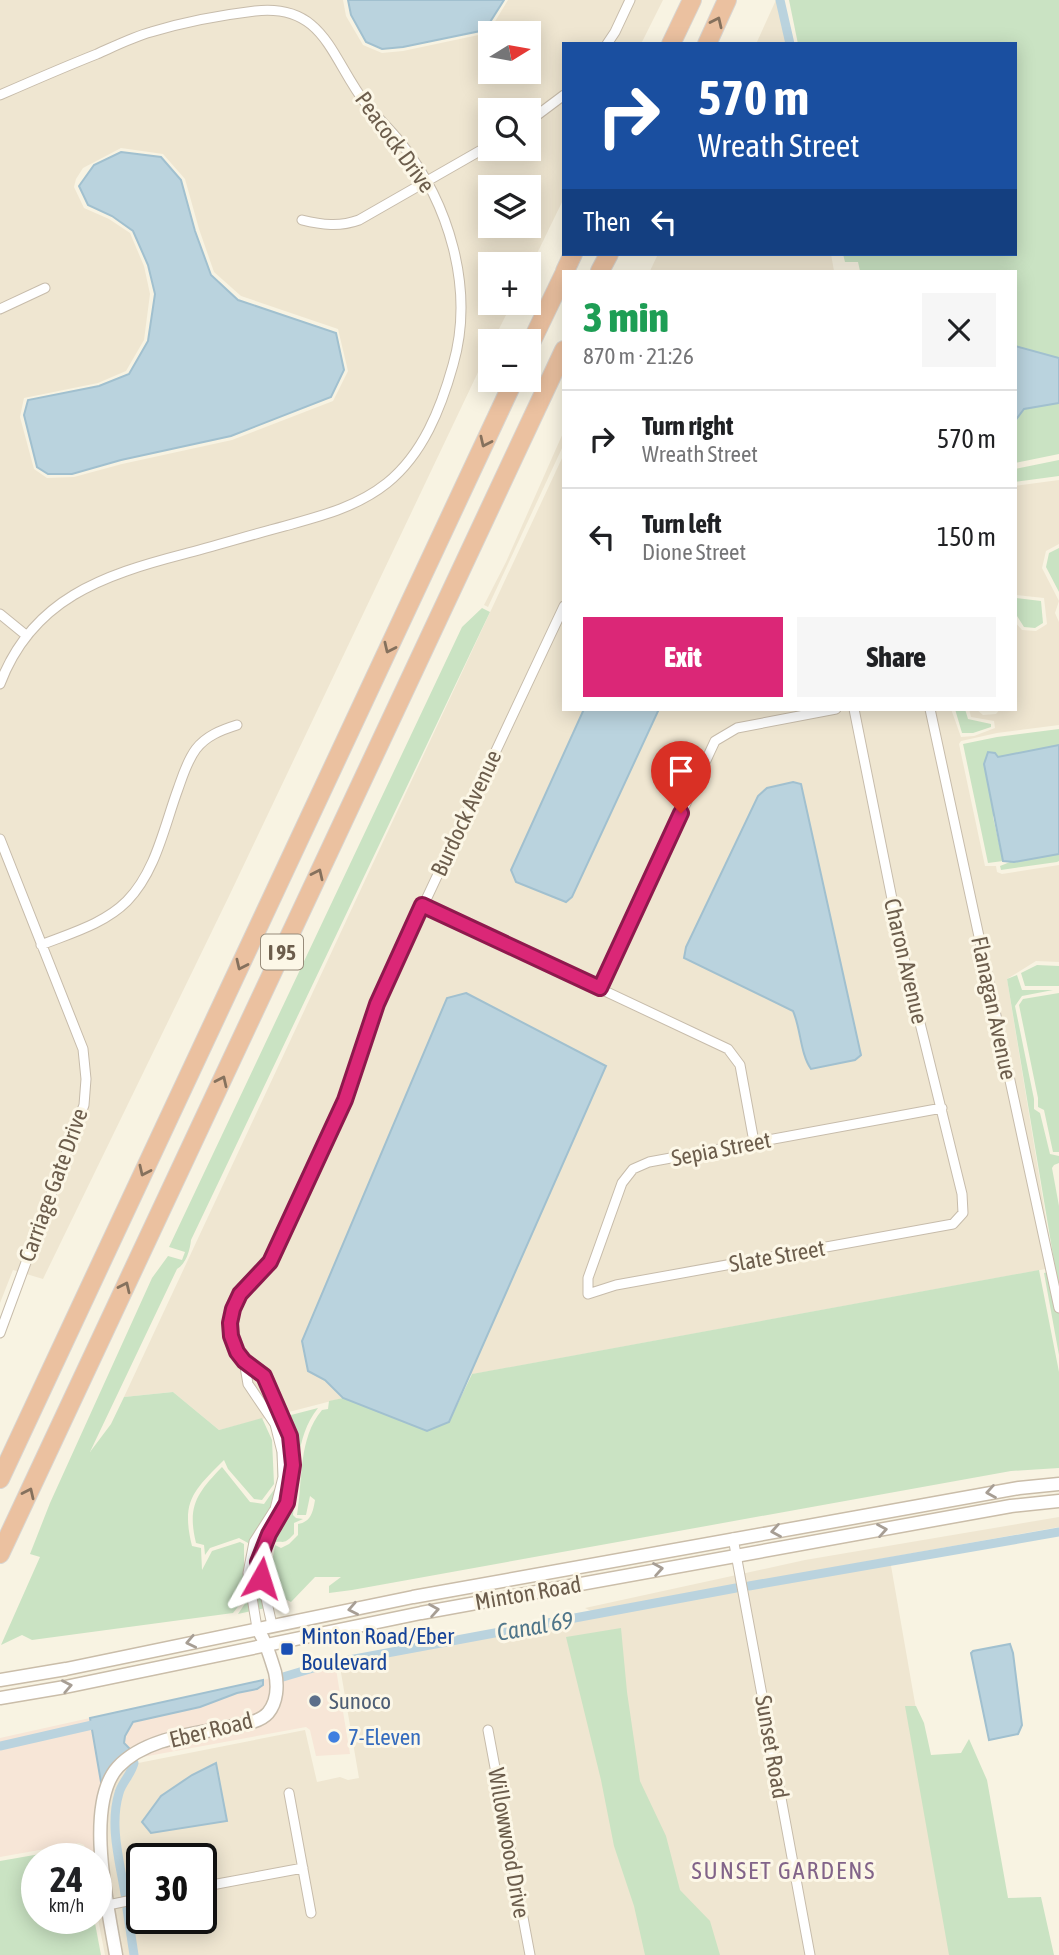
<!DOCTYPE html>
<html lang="en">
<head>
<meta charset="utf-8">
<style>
  body { margin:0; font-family:"Asap Condensed",sans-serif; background:#f6f6f6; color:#202124; height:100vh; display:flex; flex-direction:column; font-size:26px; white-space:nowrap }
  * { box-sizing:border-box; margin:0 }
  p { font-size:23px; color:#757577 }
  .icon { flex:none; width:38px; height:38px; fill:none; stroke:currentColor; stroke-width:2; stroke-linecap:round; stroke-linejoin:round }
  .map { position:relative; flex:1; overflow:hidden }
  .drawer { position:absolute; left:562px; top:270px; width:455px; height:441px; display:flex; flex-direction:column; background:#fff; border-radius:0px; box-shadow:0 4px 18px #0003 }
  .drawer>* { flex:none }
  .top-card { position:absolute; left:562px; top:42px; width:455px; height:214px; border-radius:0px; box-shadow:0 4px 18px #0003; background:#1a4fa0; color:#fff; overflow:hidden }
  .needle { width:46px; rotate:79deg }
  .tools { position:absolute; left:478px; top:21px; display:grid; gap:14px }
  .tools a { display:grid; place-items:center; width:63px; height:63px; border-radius:0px; background:#fff; box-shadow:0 4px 18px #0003; font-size:35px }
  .speed { position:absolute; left:21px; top:1843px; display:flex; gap:14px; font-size:35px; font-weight:700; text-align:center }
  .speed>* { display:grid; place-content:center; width:91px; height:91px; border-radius:50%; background:#fff; box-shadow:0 4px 18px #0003; line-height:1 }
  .speed small { font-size:18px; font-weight:400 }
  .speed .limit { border:4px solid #111; border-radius:10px; background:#fff; color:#111 }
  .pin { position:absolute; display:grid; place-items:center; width:60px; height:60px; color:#fff; margin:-72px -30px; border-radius:50% 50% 50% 0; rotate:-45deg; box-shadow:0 0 7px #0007 }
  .pin .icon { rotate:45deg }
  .me { position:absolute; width:77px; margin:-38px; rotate:6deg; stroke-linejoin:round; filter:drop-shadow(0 0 5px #0008) }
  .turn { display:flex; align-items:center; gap:24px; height:147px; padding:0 21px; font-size:32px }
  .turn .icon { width:91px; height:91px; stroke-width:2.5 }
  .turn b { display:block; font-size:49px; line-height:60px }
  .then { display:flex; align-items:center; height:66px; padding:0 21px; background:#0003; gap:14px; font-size:26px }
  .round { display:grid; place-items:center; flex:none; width:74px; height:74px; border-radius:0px; background:#f6f6f6 }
  .head { display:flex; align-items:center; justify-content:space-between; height:119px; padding:0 21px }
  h1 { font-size:42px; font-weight:800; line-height:52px; color:#1e9e55 }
  .action { display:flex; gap:14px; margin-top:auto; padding:14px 21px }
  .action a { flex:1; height:80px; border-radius:0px; background:#db2777; color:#fff; font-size:28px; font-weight:800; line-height:80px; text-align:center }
  .action a+a { background:#f6f6f6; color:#202124 }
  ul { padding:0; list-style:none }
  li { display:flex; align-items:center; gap:21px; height:98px; padding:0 21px; border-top:2px solid #e0e0e0 }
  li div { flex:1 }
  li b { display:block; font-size:26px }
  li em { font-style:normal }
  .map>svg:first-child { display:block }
</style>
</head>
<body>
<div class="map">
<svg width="1059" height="1955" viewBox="0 0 1059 1955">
  <rect width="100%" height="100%" fill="#f8f3e2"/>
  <path fill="#efe6d1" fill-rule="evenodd" d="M0,0H343L346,16L363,45L382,53L403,51L488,33L508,0H663L641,44H564L563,200L529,270L528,264H490V303H512L493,341H490V347L230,894L43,1279L13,1270L0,1303ZM490,33H528V72H490ZM490,110H528V149H490ZM121,148L163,154L185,179L199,229L214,272L241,296L338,329L348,371L333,401L232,440L122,464L74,477L47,478L34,469L20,417L24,398L98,383L126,371L144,340L150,294L144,266L130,233L109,219L84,208L74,187L76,179L83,168ZM490,187H528V226H490Z
    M776,0H779L788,44H756Z
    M658,254H831L834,271H650Z
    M563,433V446L488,607L484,605L506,562Z
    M563,456L564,709H927L1051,1268L343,1398L219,1430L173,1392L124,1397Z
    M1059,480V544L1046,551L1042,568L1059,601L1055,613L1059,622V725L997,733L961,741L959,744L985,866H996L997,872L1002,874L1059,865V962L1036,961L1007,979L1052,1255L932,709H951L961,737L974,736L995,728L994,721L971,717L969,709H976L983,715L996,714L1000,709H1015V622L1022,630L1036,631L1047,624L1044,598L1015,595V486Z
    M1059,1517V1527L591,1611L585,1608L805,1560Z
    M890,1560L927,1772L954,1955H116L108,1905L104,1795L118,1767L305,1730L317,1782L340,1777L348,1780L359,1778L339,1661ZM142,1858H201V1918H142Z
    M97,1855L111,1955H105L96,1909V1858H87L86,1856Z"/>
  <path fill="#f7e6d7" d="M335,1663L350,1754L316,1756L310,1730L306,1727L137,1758L164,1746L263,1722L280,1676Z
    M271,1678L270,1698L264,1711L258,1715L132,1751L124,1743L125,1736L133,1722L200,1707L237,1693L257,1689L263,1685V1680Z
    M90,1718L102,1788L97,1797V1855L86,1856L84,1845L79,1843L0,1857V1738Z"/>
  <path fill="#cae3c3" d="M789,0H1059V454L1015,463V271H860L858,262H845L843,254H1015V44H798Z
    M1059,460V476L1015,482V469Z
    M1059,548V592L1046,567L1049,553Z
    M1016,598L1041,601L1043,623L1035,628L1024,627L1017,616L1015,617Z
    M482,608L490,612L191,1240C190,1250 186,1264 177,1269L90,1452L111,1424L124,1397L173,1392L219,1430L262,1418L272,1440L274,1484L262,1500L254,1499L228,1469L224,1460C193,1491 181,1501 192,1546L201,1548L202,1570L212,1551L240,1542L244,1544V1599L233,1613L32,1640L22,1635L1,1645L40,1557L30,1554L50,1503L152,1278L168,1256L182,1260L185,1252L169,1247L462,627Z
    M955,709H965L968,719L991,724V727L973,733H962Z
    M1059,729V745L998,757L993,817L1003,861L988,863L963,744L997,737Z
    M1059,854V861L1057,862L1001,870L1000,866L1010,862Z
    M1037,965L1059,966V986H1025L1021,973Z
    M1017,975L1022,990H1053L1022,996L1015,1006L1034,1099V1109L1040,1113L1050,1154L1059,1156V1163L1054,1165L1052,1168L1059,1206V1355L1044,1273L1053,1271L1055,1267L1007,979Z
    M1059,993V1152H1053L1044,1110L1038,1107V1098L1019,1005L1023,999Z
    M1039,1270L1059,1372V1468L1011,1471L352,1590L329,1593V1586L341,1577H315L291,1602L277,1595L271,1569L275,1545L281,1548L289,1544L298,1535V1524C311,1522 313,1512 315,1500L310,1496L306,1515H297C303,1479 298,1439 322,1410L328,1409L329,1401L343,1398L363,1405L449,1422L472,1374Z
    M318,1408C294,1438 298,1478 293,1515L296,1518L303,1519L294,1523V1534C282,1547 284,1539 272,1543C265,1560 263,1595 284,1604L238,1614L248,1599V1543L239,1538L210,1548L205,1555L204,1545L196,1543C187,1506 197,1493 222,1467L250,1502L264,1504L278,1484L276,1440L268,1421Z
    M621,1628L627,1692L640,1781L666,1836L680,1890L710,1921L720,1955H645L634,1906L614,1846L601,1780L566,1637Z
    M905,1706H916L924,1723L931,1755L961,1753L969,1739L987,1780L1008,1898L1041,1897L1054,1955H949Z
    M80,1847L82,1858H37V1918H94L101,1955H0V1861Z"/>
  <path fill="#bad3de" stroke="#a1c0cf" stroke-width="2" d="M348,0H504L485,30L403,47L382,49L366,42L351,15Z
    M121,152L161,157L181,180L195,231L211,275L238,300L336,333L344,370L331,397L231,436L121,460L72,474H48L37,467L24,415L28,400L99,386L129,374L148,341L155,294L148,265L133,231L112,216L88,205L79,186L94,165Z
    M1015,346L1059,358V403L1024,409L1015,421Z
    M584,709H659L572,897L566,902L516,882L511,870Z
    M1059,745V854L1014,862L1003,861L984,764L988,752L995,753L998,757Z
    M793,782L801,784L861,1055L855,1060L811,1069C800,1053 801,1029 793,1011L684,958L686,947L758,796L767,788Z
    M466,993L606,1066L449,1422L427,1431L343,1398L325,1380L308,1371L302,1341L447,998Z
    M1010,1644L1013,1653L1022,1725L1018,1734L989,1740L971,1653L973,1651Z
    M263,1680V1685L257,1689L237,1693L200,1707L133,1722L125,1736L124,1743L132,1751L102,1788L90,1718Z
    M216,1763L227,1821L151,1833L142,1822L161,1796L192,1775Z"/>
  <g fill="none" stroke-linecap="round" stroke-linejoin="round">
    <path stroke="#bad3de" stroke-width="9" d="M780,0L790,44
      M749,1586L1059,1532
      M333,1663L736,1588
      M283,1677L320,1666
      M0,1746L101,1723
      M125,1894C120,1862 109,1826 119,1793C122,1782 131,1775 134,1763
      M127,1909L134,1955"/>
    <defs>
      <path id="minor" d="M607,44L615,32L630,0
        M0,95C32,81 64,67 97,54C115,46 133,37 151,32C184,22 221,15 255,11C325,3 331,59 366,104C377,117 390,129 401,143C449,203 475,289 453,365C441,408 423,454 387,483C357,507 321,516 285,526C251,535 218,545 184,554C103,575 32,599 0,684
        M528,122L564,95
        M302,220C322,225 340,227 359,220L490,145
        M0,309L45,288
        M0,614L27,636
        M854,709L903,954L962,1194L963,1213L953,1224L616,1285L588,1294V1278L622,1183L633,1169L649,1162L942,1108
        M930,709L1059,1308
        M0,839L83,1049L86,1079L84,1105L0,1333
        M422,905L728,1049L740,1065L754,1142
        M41,945C71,933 104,924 127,901C156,871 164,827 178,789C183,775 187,761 196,749C206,736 221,730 237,725
        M600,988L715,741L737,728L836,709
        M244,1361L248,1384L275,1424L282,1452L283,1477L275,1509L254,1542L248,1573L257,1628
        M733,1538L810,1955
        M272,1625L258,1562L269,1534L287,1503L293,1465L290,1435L264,1376L244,1361L237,1352L231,1336L230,1323L233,1309L240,1294L270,1262L345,1100L377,1004L564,606
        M488,1730L530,1955
        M289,1793L311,1913
        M201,1887L303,1868
        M108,1905L142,1898"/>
      <path id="tertiary" d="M116,1955C108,1908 84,1804 118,1767C146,1737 196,1734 233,1726C244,1724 260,1722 268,1713C277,1702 278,1686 275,1672C270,1656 266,1642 257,1628"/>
      <path id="secondary" d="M0,1680L66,1669L413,1597L1019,1488L1059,1484
        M0,1698L65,1687L421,1613L1011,1506L1059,1501"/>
      <path id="motorway" d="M671,44L692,0
        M707,44L727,0
        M565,271L573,254
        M600,271L609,254
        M528,349L564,274
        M0,1479L514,380
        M0,1554L564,350"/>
    </defs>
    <use href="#minor" stroke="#c7bcab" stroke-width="11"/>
    <use href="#tertiary" stroke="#c7bcab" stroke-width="15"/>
    <use href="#secondary" stroke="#cabda9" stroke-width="15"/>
    <use href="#motorway" stroke="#d9d5d0" stroke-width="20"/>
    <use href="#minor" stroke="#fff" stroke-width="9"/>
    <use href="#tertiary" stroke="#fff" stroke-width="12"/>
    <use href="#secondary" stroke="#fff" stroke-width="12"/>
    <use href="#motorway" stroke="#ebc1a0" stroke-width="18"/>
  </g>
  <defs><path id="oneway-chevron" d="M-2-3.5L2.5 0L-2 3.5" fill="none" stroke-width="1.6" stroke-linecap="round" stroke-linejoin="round" transform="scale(1.75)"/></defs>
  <g stroke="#85715d">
    <use href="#oneway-chevron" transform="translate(717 22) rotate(-65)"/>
    <use href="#oneway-chevron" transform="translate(485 442) rotate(115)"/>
    <use href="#oneway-chevron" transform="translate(389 648) rotate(115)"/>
    <use href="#oneway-chevron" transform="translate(318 874) rotate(-65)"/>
    <use href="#oneway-chevron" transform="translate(241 965) rotate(115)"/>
    <use href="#oneway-chevron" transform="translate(222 1081) rotate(-65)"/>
    <use href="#oneway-chevron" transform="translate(144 1171) rotate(115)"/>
    <use href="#oneway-chevron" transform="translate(125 1287) rotate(-65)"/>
    <use href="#oneway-chevron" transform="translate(29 1493) rotate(-65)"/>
  </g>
  <g stroke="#a79e94">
    <use href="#oneway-chevron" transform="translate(991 1492) rotate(170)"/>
    <use href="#oneway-chevron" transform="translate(882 1530) rotate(-10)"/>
    <use href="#oneway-chevron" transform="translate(776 1531) rotate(170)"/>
    <use href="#oneway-chevron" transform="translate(658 1569) rotate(-10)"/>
    <use href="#oneway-chevron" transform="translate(353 1609) rotate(169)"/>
    <use href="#oneway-chevron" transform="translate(434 1610) rotate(-10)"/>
    <use href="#oneway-chevron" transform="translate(191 1642) rotate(168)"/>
    <use href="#oneway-chevron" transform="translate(67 1686) rotate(-11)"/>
  </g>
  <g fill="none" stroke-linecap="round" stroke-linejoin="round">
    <defs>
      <path id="route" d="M261,1578L258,1562L269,1534L287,1503L293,1465L290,1436L264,1376L244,1361L237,1352L231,1336L230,1323L233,1309L240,1294L270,1262L345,1100L377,1004L422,905L600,988L681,813"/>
    </defs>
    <use href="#route" stroke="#8e194d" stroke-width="18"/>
    <use href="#route" stroke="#db2777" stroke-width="12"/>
  </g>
  <rect fill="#1a4fb4" stroke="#fcf7e7" stroke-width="2.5" x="280" y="1642" width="14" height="14" rx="3.5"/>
  <circle fill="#5c6f8a" stroke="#fcf7e7" stroke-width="2.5" cx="315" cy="1701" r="7"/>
  <circle fill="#3f7fe0" stroke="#fcf7e7" stroke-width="2.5" cx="334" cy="1737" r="7"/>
  <g text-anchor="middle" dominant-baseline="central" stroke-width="6" stroke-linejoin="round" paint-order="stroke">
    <rect fill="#fcf7e7" stroke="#978b7a" stroke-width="2" x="261" y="934.5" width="42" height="35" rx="5"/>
    <g font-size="21" font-weight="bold" fill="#6c5d4c">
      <text x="282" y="952">I 95</text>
    </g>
    <g font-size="23" fill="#6c5d4c" stroke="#fcf7e7">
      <text transform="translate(395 142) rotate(54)">Peacock Drive</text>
      <text transform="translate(466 813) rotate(-65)">Burdock Avenue</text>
      <text transform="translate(906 961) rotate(77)">Charon Avenue</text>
      <text transform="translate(994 1008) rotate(78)">Flanagan Avenue</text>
      <text transform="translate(721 1149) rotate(-11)">Sepia Street</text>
      <text transform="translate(53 1185) rotate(-70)">Carriage Gate Drive</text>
      <text transform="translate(777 1256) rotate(-10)">Slate Street</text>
      <text transform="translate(528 1593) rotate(-10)">Minton Road</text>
      <text transform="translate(211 1730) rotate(-14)">Eber Road</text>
      <text transform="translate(772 1747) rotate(80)">Sunset Road</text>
      <text transform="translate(509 1843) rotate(80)">Willowwood Drive</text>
    </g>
    <g font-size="23" fill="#164399" stroke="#fcf7e7" text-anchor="start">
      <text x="301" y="1636">Minton Road/Eber<tspan x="301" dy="26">Boulevard</tspan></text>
    </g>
    <g font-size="23" fill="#4e5e75" stroke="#fcf7e7" text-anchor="start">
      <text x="329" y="1701">Sunoco</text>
    </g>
    <g font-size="23" fill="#366cbe" stroke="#fcf7e7" text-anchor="start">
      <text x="348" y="1737">7-Eleven</text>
    </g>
    <g font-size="24" font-style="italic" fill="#50768a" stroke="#fcf7e7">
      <text transform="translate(535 1626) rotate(-10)">Canal 69</text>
    </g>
    <g font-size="24" letter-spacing="2" fill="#826489" stroke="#fcf7e7">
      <text x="784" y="1870">SUNSET GARDENS</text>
    </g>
  </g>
</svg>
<div class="tools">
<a><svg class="needle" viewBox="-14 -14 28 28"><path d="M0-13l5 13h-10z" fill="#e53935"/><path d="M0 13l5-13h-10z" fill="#757577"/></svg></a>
<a><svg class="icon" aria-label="search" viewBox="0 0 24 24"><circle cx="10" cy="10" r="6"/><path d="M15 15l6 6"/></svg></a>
<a><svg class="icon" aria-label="layers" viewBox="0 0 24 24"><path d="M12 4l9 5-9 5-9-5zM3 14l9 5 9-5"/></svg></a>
<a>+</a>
<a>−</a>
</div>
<div class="speed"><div>24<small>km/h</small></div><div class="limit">30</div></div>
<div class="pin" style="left:681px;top:813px;background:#d93025"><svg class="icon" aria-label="arrive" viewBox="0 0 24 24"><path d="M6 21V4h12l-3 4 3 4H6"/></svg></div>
<svg class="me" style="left:261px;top:1578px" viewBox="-20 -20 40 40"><path d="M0-17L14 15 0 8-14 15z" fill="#db2777" stroke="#fff" stroke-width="4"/></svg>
<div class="top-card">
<div class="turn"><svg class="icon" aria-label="right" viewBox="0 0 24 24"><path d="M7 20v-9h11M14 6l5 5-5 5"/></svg><div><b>570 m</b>Wreath Street</div></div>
<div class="then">Then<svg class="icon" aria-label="left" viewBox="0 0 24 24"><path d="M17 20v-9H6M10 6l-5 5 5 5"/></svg></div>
</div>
<section class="drawer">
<div class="head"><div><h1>3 min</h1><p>870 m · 21:26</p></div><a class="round"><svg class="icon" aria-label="close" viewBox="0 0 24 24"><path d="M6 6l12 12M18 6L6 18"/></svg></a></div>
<ul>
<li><svg class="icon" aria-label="right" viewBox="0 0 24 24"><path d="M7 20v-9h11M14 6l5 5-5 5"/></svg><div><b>Turn right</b><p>Wreath Street</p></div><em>570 m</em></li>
<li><svg class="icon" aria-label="left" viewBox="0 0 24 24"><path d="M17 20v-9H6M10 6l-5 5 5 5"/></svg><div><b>Turn left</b><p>Dione Street</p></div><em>150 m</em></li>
</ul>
<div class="action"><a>Exit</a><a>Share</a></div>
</section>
</div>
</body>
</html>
